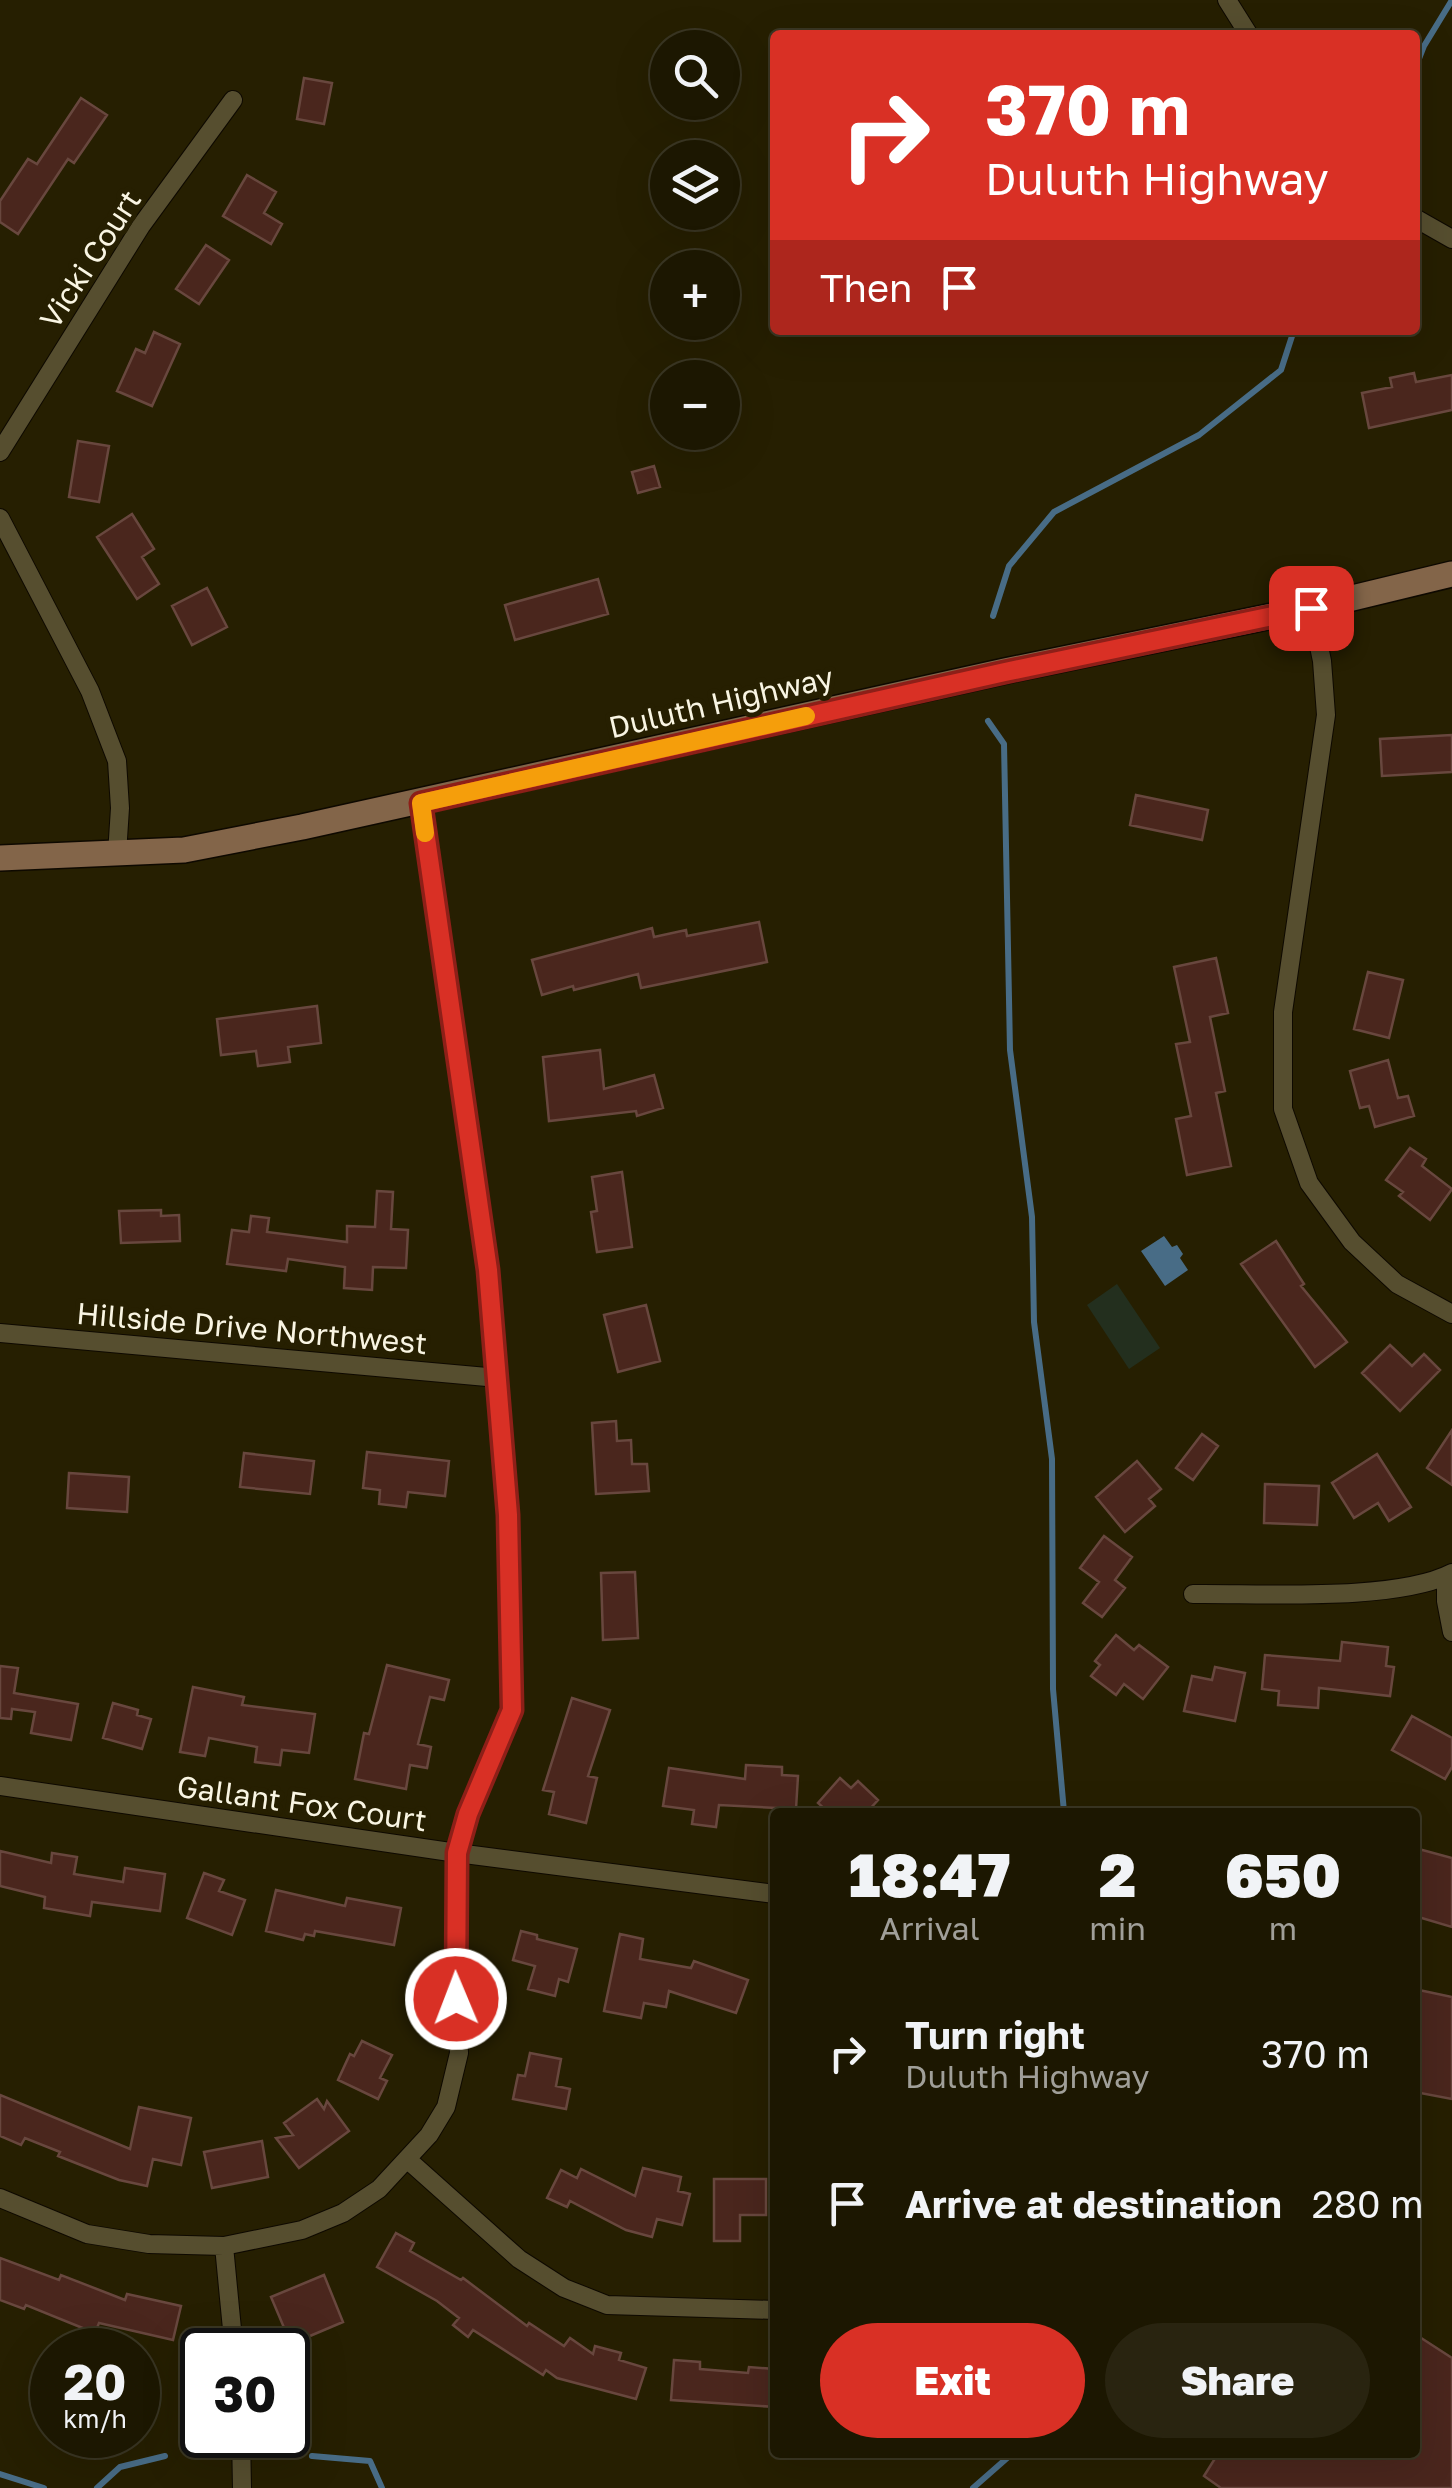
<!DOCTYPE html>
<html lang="en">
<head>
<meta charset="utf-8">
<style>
  body { margin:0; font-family:"Golos Text",sans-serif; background:#292410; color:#f1f3f6; height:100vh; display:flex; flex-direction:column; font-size:38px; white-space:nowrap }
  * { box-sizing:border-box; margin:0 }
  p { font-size:32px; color:#a09f99 }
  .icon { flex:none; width:55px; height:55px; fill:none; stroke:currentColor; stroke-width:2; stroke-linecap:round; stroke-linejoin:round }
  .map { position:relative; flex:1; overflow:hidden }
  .sheet { position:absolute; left:770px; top:1808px; width:650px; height:650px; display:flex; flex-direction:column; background:#1c1701; border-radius:10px; box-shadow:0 10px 40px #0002,0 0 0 2px #3a3623 }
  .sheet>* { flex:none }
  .top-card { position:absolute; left:770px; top:30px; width:650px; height:305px; border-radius:10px; box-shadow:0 10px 40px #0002,0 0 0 2px #3a3623; background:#d93025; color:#fff; overflow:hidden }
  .controls { position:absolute; left:650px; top:30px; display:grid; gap:20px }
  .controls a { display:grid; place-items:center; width:90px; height:90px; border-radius:50%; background:#1c1701; box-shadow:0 10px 40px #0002,0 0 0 2px #3a3623; font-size:50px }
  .speed { position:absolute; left:30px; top:2328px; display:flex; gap:20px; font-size:50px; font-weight:700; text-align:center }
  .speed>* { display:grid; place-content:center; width:130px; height:130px; border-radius:50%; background:#1c1701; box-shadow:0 10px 40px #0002,0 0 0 2px #3a3623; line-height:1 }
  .speed small { font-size:25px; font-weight:400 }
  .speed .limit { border:5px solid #111; border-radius:15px; background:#fff; color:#111 }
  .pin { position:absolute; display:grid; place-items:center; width:85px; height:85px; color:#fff; margin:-42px; border-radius:20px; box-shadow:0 5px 15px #0006 }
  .me { position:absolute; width:110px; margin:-55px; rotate:359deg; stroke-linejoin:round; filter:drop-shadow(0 0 8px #0008) }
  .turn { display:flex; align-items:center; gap:35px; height:210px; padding:0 50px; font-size:45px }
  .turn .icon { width:130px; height:130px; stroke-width:2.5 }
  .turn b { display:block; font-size:70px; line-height:85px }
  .then { display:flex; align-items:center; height:95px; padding:0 50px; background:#0003; gap:20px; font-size:38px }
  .eta { display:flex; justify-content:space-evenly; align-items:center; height:170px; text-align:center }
  .eta b { font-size:60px; font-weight:800; line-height:70px }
  .action { display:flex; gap:20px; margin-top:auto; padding:20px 50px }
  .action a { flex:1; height:115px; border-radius:60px; background:#d93025; color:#fff; font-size:40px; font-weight:800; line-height:115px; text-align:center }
  .action a+a { background:#292410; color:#f1f3f6 }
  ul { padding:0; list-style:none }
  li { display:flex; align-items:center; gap:30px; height:150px; padding:0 50px }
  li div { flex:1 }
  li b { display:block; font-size:38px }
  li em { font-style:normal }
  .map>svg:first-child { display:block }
</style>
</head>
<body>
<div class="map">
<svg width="1452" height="2488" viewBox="0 0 1452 2488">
  <rect width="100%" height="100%" fill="#261f01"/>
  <path fill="#232f1e" d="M1117,1284L1160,1348L1129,1369L1087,1305Z"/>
  <path fill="#486c86" d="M1164,1236L1172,1247L1177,1245L1183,1254L1180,1258L1188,1270L1165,1286L1141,1251Z"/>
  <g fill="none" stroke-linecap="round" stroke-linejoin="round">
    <path stroke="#486c86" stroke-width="6" d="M1415,69L1424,46L1452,0
      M993,616L1009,566L1054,512L1199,435L1281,370L1294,330
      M988,721L1004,744L1010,1050L1032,1217L1034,1322L1052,1459L1053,1689L1064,1812
      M312,2456L370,2461L382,2488
      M0,2474L44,2488
      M97,2488L120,2467L165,2456
      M973,2488L1014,2452"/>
  </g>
  <path fill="#4a261d" stroke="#68473e" stroke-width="2.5" d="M304,78L332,83L324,124L297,119Z
    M81,98L107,115L74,163L68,159L18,234L0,222V201L28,159L37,164Z
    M247,175L276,192L264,213L282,224L271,244L223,216Z
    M206,245L229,260L199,304L176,289Z
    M154,332L180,344L152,406L117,391L136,349L145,353Z
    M1414,373L1416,382L1452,375V410L1369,428L1362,393L1392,387L1390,378Z
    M78,441L109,446L99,502L69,497Z
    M654,466L660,487L638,493L632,472Z
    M132,514L154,549L142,557L159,584L137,599L97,537Z
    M598,579L608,614L515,640L505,605Z
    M207,588L227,627L192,645L172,606Z
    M1452,735V772L1382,776L1380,739Z
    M1136,795L1208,810L1202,840L1130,825Z
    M759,922L767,962L641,988L638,974L574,990L573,986L542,995L532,960L652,928L654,937L686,930L687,936Z
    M1216,958L1228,1013L1210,1017L1225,1091L1216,1093L1231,1166L1187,1175L1176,1119L1191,1116L1176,1044L1190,1042L1174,967Z
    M1368,972L1403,980L1389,1038L1354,1029Z
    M317,1006L321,1043L288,1047L290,1062L258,1066L256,1051L221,1055L217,1019Z
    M600,1050L604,1089L654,1075L663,1108L637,1116L636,1111L549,1121L543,1057Z
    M1388,1060L1398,1098L1408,1096L1414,1116L1375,1127L1369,1106L1360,1108L1350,1071Z
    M1410,1148L1426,1159L1422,1166L1452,1189L1430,1220L1399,1196L1403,1192L1386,1180Z
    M622,1172L632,1247L597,1252L591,1212L597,1211L592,1177Z
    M377,1191L393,1192L391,1229L408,1230L406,1268L373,1267L372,1290L344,1288L345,1267L288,1259L286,1271L227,1264L232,1230L249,1232L251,1216L269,1218L267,1232L347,1242V1226L375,1227Z
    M161,1210V1216L179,1215L180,1241L121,1243L119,1211Z
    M1276,1241L1304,1284L1301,1286L1347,1342L1315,1367L1241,1264Z
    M646,1305L660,1361L618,1372L604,1315Z
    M1390,1345L1412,1366L1424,1354L1440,1370L1400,1411L1362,1373Z
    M616,1421L617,1441L631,1440L632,1464H647L649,1491L596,1494L592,1423Z
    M1452,1430V1485L1427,1468Z
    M1202,1434L1218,1446L1193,1480L1176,1468Z
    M367,1452L449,1461L445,1496L408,1492L406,1507L379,1504L380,1490L363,1488Z
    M244,1453L314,1461L310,1494L240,1487Z
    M1377,1454L1411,1507L1389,1521L1378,1503L1354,1518L1332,1483Z
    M1137,1461L1161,1489L1149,1499L1155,1506L1125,1532L1096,1497Z
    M69,1473L129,1477L127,1512L67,1508Z
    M1265,1484L1319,1486L1317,1525L1264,1523Z
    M1104,1536L1132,1557L1115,1580L1125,1588L1102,1617L1083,1603L1099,1582L1080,1568Z
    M635,1572L638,1638L603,1640L601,1573Z
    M1116,1635L1134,1650L1139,1645L1168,1667L1143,1699L1124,1684L1116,1695L1091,1676L1100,1665L1095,1661Z
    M1342,1642L1388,1647L1386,1666L1394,1667L1390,1696L1319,1688L1318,1708L1278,1705L1279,1691L1262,1689L1265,1655L1340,1661Z
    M387,1665L449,1680L444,1700L430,1697L418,1744L431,1747L427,1768L410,1765L406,1789L355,1779L364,1733L369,1734Z
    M0,1666L18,1668L14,1693L78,1704L71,1740L31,1733L35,1712L12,1709L11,1719L0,1718Z
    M1215,1667L1245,1673L1235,1721L1184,1711L1192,1676L1212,1680Z
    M193,1687L244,1697L242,1705L315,1714L309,1753L282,1750L280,1765L255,1762L257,1747L209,1738L205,1756L180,1752Z
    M572,1698L610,1710L588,1776L597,1778L586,1823L549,1814L554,1792L543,1790Z
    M113,1703L138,1710L137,1715L151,1719L142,1749L103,1738Z
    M1412,1716L1452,1738V1767L1445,1779L1392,1750Z
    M746,1765L782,1767V1775L798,1776L796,1809L719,1805L716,1827L692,1824L694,1810L663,1806L669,1768L745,1779Z
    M840,1778L851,1788L858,1781L878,1800L867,1812H828L818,1803Z
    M1415,1848L1452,1858V1927L1415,1916Z
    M0,1851L51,1863L52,1853L77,1857L74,1874L123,1882L125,1868L165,1874L160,1911L92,1902L90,1916L44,1908L45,1897L0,1886Z
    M204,1873L224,1880L219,1891L245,1900L232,1935L187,1918Z
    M276,1890L345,1906L347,1898L401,1908L394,1945L315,1931L314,1936L305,1934L303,1940L266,1931Z
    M521,1931L537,1935V1939L577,1949L568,1982L559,1979L555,1996L528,1989L535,1966L513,1960Z
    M620,1934L643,1939L640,1959L691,1968L694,1961L748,1980L736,2013L669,1991L666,2007L644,2003L641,2018L604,2011Z
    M1419,1990L1452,1997V2099L1415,2092V2011Z
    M362,2041L392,2055L380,2078L387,2081L378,2099L338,2080L350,2054L354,2056Z
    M530,2053L561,2059L556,2086L570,2089L566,2109L513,2099L518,2075L525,2076Z
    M0,2095L130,2149L139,2107L191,2118L181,2165L153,2159L147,2186L119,2180L58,2156L60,2152L25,2138L21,2145L0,2136Z
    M317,2099L324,2109L327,2101L349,2131L299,2168L276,2138L293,2135L284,2123Z
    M262,2141L268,2177L212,2188L204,2152Z
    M643,2168L681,2177L678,2191L690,2194L682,2225L657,2219L652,2237L626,2230L570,2201L567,2207L547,2198L561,2170L577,2178L581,2169L635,2196Z
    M714,2179H766V2215H740V2241H714Z
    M396,2233L414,2243L410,2251L461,2280L463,2278L527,2326L529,2323L564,2346L570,2338L593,2354L595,2346L621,2353L619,2360L646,2368L636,2399L557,2378L546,2370L543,2375L473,2330L468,2337L453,2325L459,2318L437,2301L377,2267Z
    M0,2258L59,2280L61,2275L125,2300L127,2294L181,2306L173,2340L99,2323L95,2333L26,2305L24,2309L0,2300Z
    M324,2275L343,2322L291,2344L271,2297Z
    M1415,2334L1452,2358V2488H1221L1204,2476L1219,2452H1415Z
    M674,2360L700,2362V2369L748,2373L749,2367L775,2369V2407L671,2400Z"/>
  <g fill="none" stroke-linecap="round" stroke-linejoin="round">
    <defs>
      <path id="street" d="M1227,0L1249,35
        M1415,218L1452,239
        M0,452L141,226L233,100
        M0,518L90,691L117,761L120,808L117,854
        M1311,608L1322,661L1326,715L1283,1012V1109L1309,1183L1352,1242L1397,1284L1452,1314
        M0,1333L498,1378
        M1446,1576V1601L1452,1632
        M1193,1594C1259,1593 1396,1602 1452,1573
        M0,1786L457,1853L775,1894
        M408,2160L519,2259L564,2288L607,2305L775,2310
        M0,2198L87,2234L149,2244L224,2246L302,2230L343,2213L379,2189L429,2135L446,2107L459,2053L455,1971L457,1853L467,1814L512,1711L507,1515L488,1270L421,803
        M224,2246L234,2350
        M241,2435L242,2488"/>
      <path id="secondary" d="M0,858L184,850L302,827L1005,671L1311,608L1452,574"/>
    </defs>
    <use href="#street" stroke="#0e0900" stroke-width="20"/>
    <use href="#secondary" stroke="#0e0900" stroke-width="28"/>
    <use href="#street" stroke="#564e2f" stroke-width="18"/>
    <use href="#secondary" stroke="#836549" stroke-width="25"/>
  </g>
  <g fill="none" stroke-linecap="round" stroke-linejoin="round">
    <defs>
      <path id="route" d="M456,1999L457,1853L468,1814L512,1710L508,1515L488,1270L421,803L1005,672L1311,608"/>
    </defs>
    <use href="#route" stroke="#8d1f18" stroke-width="25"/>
    <use href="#route" stroke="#d93025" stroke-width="18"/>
    <path stroke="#f59e0b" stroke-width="18" d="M425,833L421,803L806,716"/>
  </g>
  <g text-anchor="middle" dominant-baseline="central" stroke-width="10" stroke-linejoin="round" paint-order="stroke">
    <g font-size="30" fill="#f9f5e3" stroke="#261f01">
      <text transform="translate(90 259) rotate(-57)">Vicki Court</text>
      <text transform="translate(721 702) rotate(-13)">Duluth Highway</text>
      <text transform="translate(252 1328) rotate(5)">Hillside Drive Northwest</text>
      <text transform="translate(302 1803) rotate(8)">Gallant Fox Court</text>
    </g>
  </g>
</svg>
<div class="controls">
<a><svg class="icon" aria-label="search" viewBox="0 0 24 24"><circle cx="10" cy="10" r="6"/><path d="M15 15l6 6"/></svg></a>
<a><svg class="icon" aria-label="layers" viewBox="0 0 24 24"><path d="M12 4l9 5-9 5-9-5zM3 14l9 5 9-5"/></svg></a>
<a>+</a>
<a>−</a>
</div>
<div class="speed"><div>20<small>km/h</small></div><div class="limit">30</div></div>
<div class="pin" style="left:1311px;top:608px;background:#d93025"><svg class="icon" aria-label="arrive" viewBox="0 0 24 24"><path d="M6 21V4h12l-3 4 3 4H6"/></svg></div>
<svg class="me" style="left:456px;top:1999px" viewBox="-20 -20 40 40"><circle r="17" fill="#d93025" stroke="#fff" stroke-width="3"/><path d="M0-11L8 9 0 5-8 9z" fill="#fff"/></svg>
<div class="top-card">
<div class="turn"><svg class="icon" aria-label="right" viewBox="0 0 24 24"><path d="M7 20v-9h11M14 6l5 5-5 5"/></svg><div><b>370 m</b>Duluth Highway</div></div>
<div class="then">Then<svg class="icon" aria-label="arrive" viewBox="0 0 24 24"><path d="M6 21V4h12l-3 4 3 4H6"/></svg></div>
</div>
<section class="sheet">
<div class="eta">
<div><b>18:47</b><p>Arrival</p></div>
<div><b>2</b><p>min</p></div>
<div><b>650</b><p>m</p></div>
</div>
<ul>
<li><svg class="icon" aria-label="right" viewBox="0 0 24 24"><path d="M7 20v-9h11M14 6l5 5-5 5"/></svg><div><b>Turn right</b><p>Duluth Highway</p></div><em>370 m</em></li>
<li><svg class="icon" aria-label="arrive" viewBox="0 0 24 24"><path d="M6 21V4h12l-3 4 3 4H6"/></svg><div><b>Arrive at destination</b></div><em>280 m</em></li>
</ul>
<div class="action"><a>Exit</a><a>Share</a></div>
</section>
</div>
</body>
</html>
